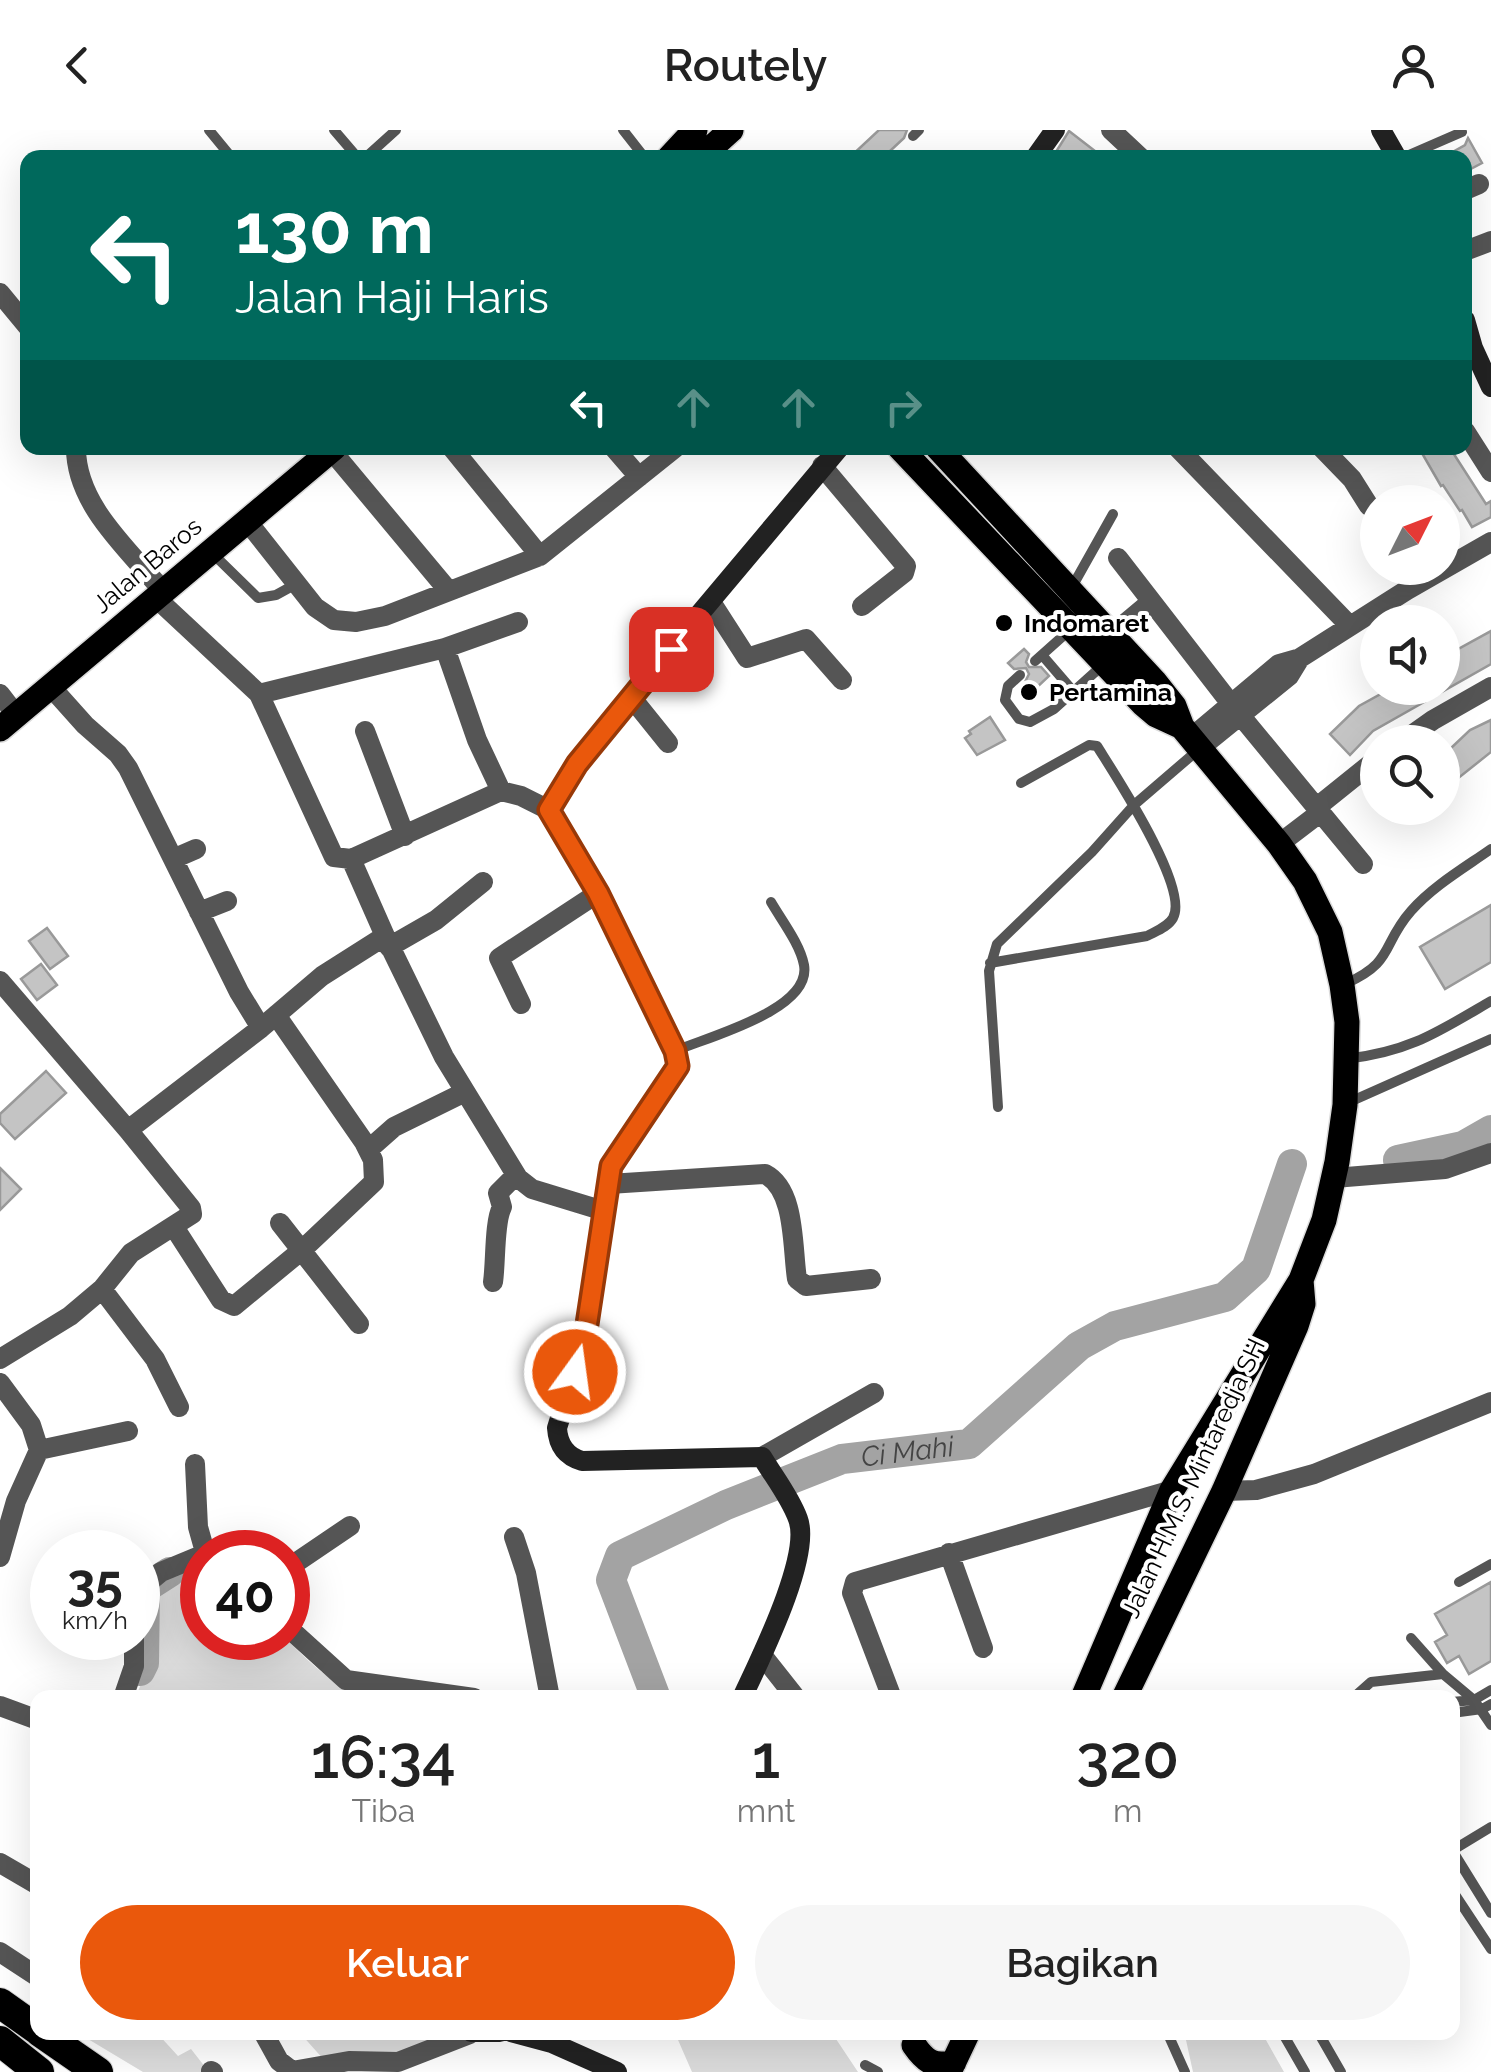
<!DOCTYPE html>
<html lang="id">
<head>
<meta charset="utf-8">
<style>
  body { margin:0; font-family:Raleway,sans-serif; background:#f6f6f6; color:#222; height:100vh; display:flex; flex-direction:column; font-size:38px; white-space:nowrap }
  * { box-sizing:border-box; margin:0 }
  p { font-size:32px; color:#767676 }
  .icon { flex:none; width:55px; height:55px; fill:none; stroke:currentColor; stroke-width:2; stroke-linecap:round; stroke-linejoin:round }
  .map { position:relative; flex:1; overflow:hidden }
  .panel { position:absolute; left:30px; top:1560px; width:1430px; height:350px; display:flex; flex-direction:column; background:#fff; border-radius:20px; box-shadow:0 10px 40px #0002 }
  .panel>* { flex:none }
  .top-card { position:absolute; left:20px; top:20px; width:1452px; height:305px; border-radius:20px; box-shadow:0 10px 40px #0002; background:#00695c; color:#fff; overflow:hidden }
  .needle { width:65px; rotate:48deg }
  .tools { position:absolute; left:1360px; top:355px; display:grid; gap:20px }
  .tools a { display:grid; place-items:center; width:100px; height:100px; border-radius:50%; background:#fff; box-shadow:0 10px 40px #0002; font-size:50px }
  .speed { position:absolute; left:30px; top:1400px; display:flex; gap:20px; font-size:50px; font-weight:700; text-align:center }
  .speed>* { display:grid; place-content:center; width:130px; height:130px; border-radius:50%; background:#fff; box-shadow:0 10px 40px #0002; line-height:1 }
  .speed small { font-size:25px; font-weight:400 }
  .speed .limit { border:15px solid #d22; background:#fff; color:#111 }
  .pin { position:absolute; display:grid; place-items:center; width:85px; height:85px; color:#fff; margin:-42px; border-radius:20px; box-shadow:0 5px 15px #0006 }
  .me { position:absolute; width:110px; margin:-55px; rotate:14deg; stroke-linejoin:round; filter:drop-shadow(0 0 8px #0008) }
  .turn { display:flex; align-items:center; gap:35px; height:210px; padding:0 50px; font-size:45px }
  .turn .icon { width:130px; height:130px; stroke-width:2.5 }
  .turn b { display:block; font-size:70px; line-height:85px }
  .lanes { display:flex; align-items:center; height:95px; padding:0 50px; background:#0003; justify-content:center; gap:50px; direction:ltr }
  .lanes .off { opacity:.35 }
  .eta { display:flex; justify-content:space-evenly; align-items:center; height:170px; text-align:center }
  .eta b { font-size:60px; font-weight:600; line-height:70px }
  .button { display:flex; gap:20px; margin-top:auto; padding:20px 50px }
  .button a { flex:1; height:115px; border-radius:60px; background:#ea580c; color:#fff; font-size:40px; font-weight:600; line-height:115px; text-align:center }
  .button a+a { background:#f6f6f6; color:#222 }
  header { display:flex; justify-content:space-between; align-items:center; height:130px; padding:0 50px; background:#fff; font-size:45px; font-weight:600 }
  .map>svg:first-child { display:block }
</style>
</head>
<body>
<header><svg class="icon" aria-label="back" viewBox="0 0 24 24"><path d="M15 5l-7 7 7 7"/></svg>Routely<svg class="icon" aria-label="person" viewBox="0 0 24 24"><circle cx="12" cy="8" r="4"/><path d="M4 21q1-7 8-7t8 7"/></svg></header>
<div class="map">
<svg width="1491" height="1942" viewBox="0 0 1491 1942">
  <rect width="100%" height="100%" fill="#fff"/>
  <path fill="#dcdcdc" d="M202,1440V1508H285C319,1541 336,1561 386,1567L135,1568C153,1529 155,1504 151,1463L174,1447Z
    M78,1903H157L178,1926L191,1919L209,1942H143Z
    M300,1903H462L429,1920L325,1931Z
    M675,1903H832L858,1942H692Z
    M1198,1903H1262L1284,1942H1193L1186,1910Z"/>
  <g fill="none" stroke-linecap="round" stroke-linejoin="round">
    <g stroke="#a3a3a3" stroke-width="30">
      <path d="M1398,1030L1463,1016L1491,1000"/>
      <path d="M140,1541L144,1533L145,1458L170,1442"/>
      <path id="s1" d="M656,1568L611,1450L620,1426L726,1375L842,1329L969,1314L1079,1216L1115,1196L1225,1167L1256,1139L1292,1034"/>
    </g>
  </g>
  <path fill="#c4c4c4" stroke="#999" stroke-width="2.5" d="M879,0H907L904,8L890,21L895,28H849Z
    M1069,1L1104,28H1057L1054,25Z
    M1468,8L1482,33L1465,42V28H1442L1465,15Z
    M1419,318H1450L1486,374L1491,371V387L1472,397L1462,380L1460,381L1443,355L1441,356Z
    M1491,501V534L1373,601L1350,625L1330,604L1359,576L1386,561L1384,558H1442V528Z
    M1024,519L1029,524L1026,532L1029,537H1041L1049,546L1033,561L1025,552L1029,544L1026,538L1014,539L1008,533Z
    M990,587L1005,610L977,625L965,608L971,604L969,601Z
    M1491,590V622L1442,661V613L1449,620L1470,600Z
    M1491,775V832L1445,859L1420,817Z
    M47,798L68,826L50,839L29,811Z
    M41,834L57,855L37,870L21,849Z
    M46,941L66,963L15,1009L0,993V984Z
    M0,1038L21,1059L0,1080Z
    M1491,1452V1531L1469,1544L1459,1526L1447,1533L1435,1512L1447,1505L1435,1484Z"/>
  <g fill="none" stroke-linecap="round" stroke-linejoin="round">
    <defs>
      <path id="primary" d="M669,28L695,0
        M700,28L731,0
        M900,318L1143,574L1156,585L1182,597
        M938,318L1155,552L1174,576L1182,597L1279,714L1305,751L1330,802L1342,855L1347,892L1345,975L1337,1032L1324,1090L1301,1150L1172,1360L1083,1568
        M0,599L334,318
        M1124,1568L1224,1361L1296,1196L1303,1174L1301,1150
        M914,1915C925,1931 934,1938 954,1932
        M949,1942L968,1902"/>
      <path id="highway" d="M0,1873L38,1900
        M40,1902L98,1942
        M0,1911L39,1942"/>
    </defs>
    <use href="#primary" stroke="#dbdbdb" stroke-width="28"/>
    <use href="#highway" stroke="#dbdbdb" stroke-width="32"/>
    <path stroke="#555" stroke-width="10" d="M209,0L232,28
      M334,0L358,28
      M623,0L645,28
      M913,6L919,0
      M365,28L396,0
      M1402,28L1462,2
      M210,421L258,468L276,465L296,454
      M1072,457L1113,384
      M1042,525L1073,561
      M1035,531L1072,498
      M1020,545L1008,556L1005,570L1019,589L1030,592L1054,579L1104,534
      M990,833L1147,806C1156,801 1168,797 1173,788C1190,758 1115,645 1097,616L1089,615L1021,653
      M1345,854C1395,832 1381,815 1411,781C1433,756 1464,738 1491,719
      M675,921C707,907 812,880 804,835C800,814 782,791 771,772
      M1346,929C1409,922 1438,902 1491,871
      M1345,974L1491,909
      M998,977L989,841L997,814L1092,722L1134,675L1198,620
      M1459,1452L1491,1434
      M1411,1508L1443,1544
      M1353,1568L1371,1552L1443,1544L1474,1570L1491,1595
      M1452,1572L1474,1570L1491,1560
      M1452,1583L1482,1579L1491,1574
      M1452,1720L1491,1783
      M1453,1720L1491,1697
      M1452,1760L1491,1819
      M1167,1902L1185,1942
      M1282,1902L1305,1942
      M1318,1902L1341,1942
      M865,1935L878,1942"/>
    <path stroke="#555" stroke-width="20" d="M1111,0L1141,28
      M1465,60L1479,54
      M1465,121L1491,111
      M0,163L28,197
      M1465,301L1491,342
      M76,318C76,375 128,419 163,461
      M452,318L540,426
      M614,318L639,347
      M1178,318L1349,495
      M1322,318L1352,349L1369,376
      M331,320L447,459
      M822,336L906,436L904,443L862,476
      M247,391L315,477L334,490L356,492L385,486L540,426L675,318
      M1118,428L1231,574L1363,734
      M155,467L259,564L334,727L351,729L501,661L521,666L549,680
      M711,472L747,528L806,509L842,550
      M1102,513L1151,472
      M445,518L477,610L501,661
      M51,557L85,595L118,624L128,638L239,862L261,898L322,846L385,806L351,729
      M0,564L17,586
      M259,564L445,518L518,492
      M631,567L668,613
      M365,601L405,706
      M1191,608L1279,534L1300,528L1407,460L1491,412
      M1402,612L1433,590L1491,557
      M1200,618L1289,546L1300,528
      M1317,677L1378,628
      M1279,714L1321,682
      M173,729L196,719
      M199,782L227,771
      M385,806L444,927L518,1048L532,1059L604,1081
      M389,817L436,790L483,752
      M0,851L128,1000L191,1078L192,1084L131,1123L102,1159L70,1186L0,1229
      M521,874L499,828L598,763
      M128,1000L261,898
      M368,1020L394,997L465,962
      M1334,1048L1445,1039L1491,1023
      M609,1054L765,1044C796,1060 792,1117 797,1149L806,1156L871,1149
      M280,1093L359,1194
      M174,1097L221,1170L234,1176L302,1120L374,1052L373,1030L364,1012L276,885
      M493,1152C496,1132 494,1092 502,1077L498,1063L516,1045
      M102,1159L155,1229L179,1277
      M0,1253L31,1295L39,1320L16,1371L0,1427
      M39,1320L128,1301
      M762,1327L874,1263
      M195,1334L198,1397L205,1422
      M1224,1361L1256,1360L1314,1344L1491,1272
      M514,1407L526,1443L550,1568
      M949,1423L983,1518
      M288,1438L350,1396
      M138,1461L161,1442L202,1425
      M288,1485L293,1502L346,1550L474,1568
      M762,1525L796,1568
      M123,1568L134,1536V1508
      M892,1568L852,1463L855,1452L1172,1360
      M0,1576L38,1590
      M0,1733L38,1755
      M0,1822L38,1847
      M263,1902L279,1931L292,1941L349,1931L398,1932L470,1904
      M211,1941L213,1942"/>
    <path stroke="#222" stroke-width="20" d="M1381,0L1397,28
      M1035,28L1055,0
      M1465,190L1473,218L1491,257
      M742,1568C759,1531 812,1426 798,1389C790,1367 774,1347 762,1327L582,1331C565,1326 558,1314 557,1298L583,1214L611,1036L677,936L675,921L598,763L549,680L577,634L618,581L839,318
      M471,1902H500
      M511,1902L552,1913L617,1942"/>
    <use href="#primary" stroke="#000" stroke-width="25"/>
    <use href="#highway" stroke="#000" stroke-width="30"/>
  </g>
  <g fill="none" stroke-linecap="round" stroke-linejoin="round">
    <defs>
      <path id="route" d="M575,1242L584,1214L611,1036L678,936L675,921L598,763L549,680L577,634L671,519"/>
    </defs>
    <use href="#route" stroke="#983908" stroke-width="25"/>
    <use href="#route" stroke="#ea580c" stroke-width="18"/>
  </g>
  <g fill="#000" stroke="#fff" stroke-width="4">
    <circle cx="1004" cy="493" r="10"/>
    <circle cx="1029" cy="562" r="10"/>
  </g>
  <g text-anchor="middle" dominant-baseline="central" stroke-width="8" stroke-linejoin="round" paint-order="stroke">
    <g font-size="25" fill="#000" stroke="#fff">
      <text transform="translate(147 435) rotate(-40)">Jalan Baros</text>
      <text transform="translate(1193 1348) rotate(-65)">Jalan H.M.S. Mintaredja SH</text>
    </g>
    <g font-size="25" font-weight="bold" fill="#000" stroke="#fff" text-anchor="start">
      <text x="1024" y="493">Indomaret</text>
      <text x="1049" y="562">Pertamina</text>
    </g>
    <g font-size="28" font-style="italic" fill="#444" stroke="#fff">
      <text stroke="none"><textPath href="#s1" startOffset="460">Ci Mahi</textPath></text>
    </g>
  </g>
</svg>
<div class="tools">
<a><svg class="needle" viewBox="-14 -14 28 28"><path d="M0-13l5 13h-10z" fill="#e53935"/><path d="M0 13l5-13h-10z" fill="#767676"/></svg></a>
<a><svg class="icon" aria-label="sound" viewBox="0 0 24 24"><path d="M4 9h4l5-4v14l-5-4H4zM17 9q2 3 0 6"/></svg></a>
<a><svg class="icon" aria-label="search" viewBox="0 0 24 24"><circle cx="10" cy="10" r="6"/><path d="M15 15l6 6"/></svg></a>
</div>
<div class="speed"><div>35<small>km/h</small></div><div class="limit">40</div></div>
<div class="pin" style="left:671px;top:519px;background:#d93025"><svg class="icon" aria-label="arrive" viewBox="0 0 24 24"><path d="M6 21V4h12l-3 4 3 4H6"/></svg></div>
<svg class="me" style="left:575px;top:1242px" viewBox="-20 -20 40 40"><circle r="17" fill="#ea580c" stroke="#fff" stroke-width="3"/><path d="M0-11L8 9 0 5-8 9z" fill="#fff"/></svg>
<div class="top-card">
<div class="turn"><svg class="icon" aria-label="left" viewBox="0 0 24 24"><path d="M17 20v-9H6M10 6l-5 5 5 5"/></svg><div><b>130 m</b>Jalan Haji Haris</div></div>
<div class="lanes"><svg class="icon" aria-label="left" viewBox="0 0 24 24"><path d="M17 20v-9H6M10 6l-5 5 5 5"/></svg><svg class="icon off" aria-label="ahead" viewBox="0 0 24 24"><path d="M12 20V5M6 11l6-6 6 6"/></svg><svg class="icon off" aria-label="ahead" viewBox="0 0 24 24"><path d="M12 20V5M6 11l6-6 6 6"/></svg><svg class="icon off" aria-label="right" viewBox="0 0 24 24"><path d="M7 20v-9h11M14 6l5 5-5 5"/></svg></div>
</div>
<section class="panel">
<div class="eta">
<div><b>16:34</b><p>Tiba</p></div>
<div><b>1</b><p>mnt</p></div>
<div><b>320</b><p>m</p></div>
</div>
<div class="button"><a>Keluar</a><a>Bagikan</a></div>
</section>
</div>
</body>
</html>
